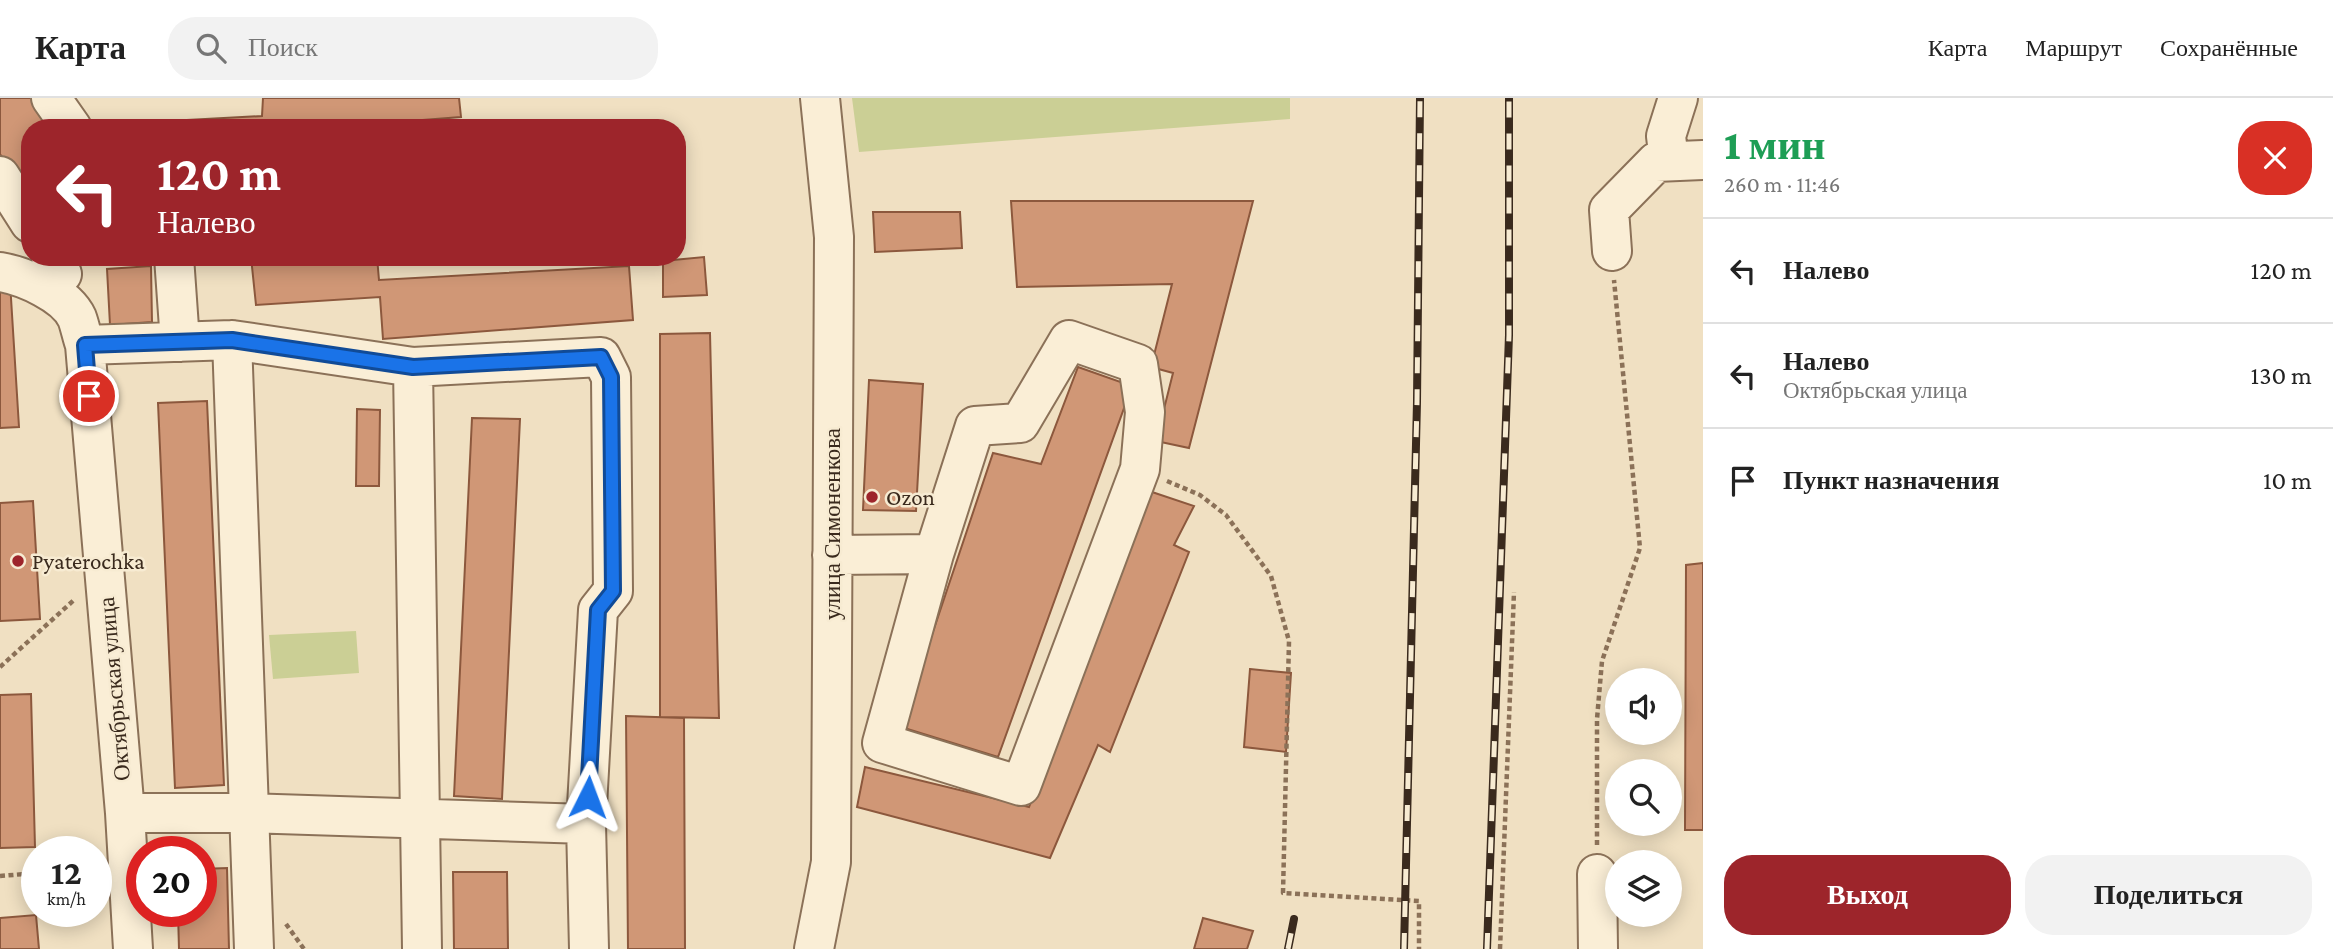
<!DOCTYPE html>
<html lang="ru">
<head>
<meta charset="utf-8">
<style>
  body { margin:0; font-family:"Crimson Pro",serif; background:#f2f2f2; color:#222; height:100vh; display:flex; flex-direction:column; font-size:26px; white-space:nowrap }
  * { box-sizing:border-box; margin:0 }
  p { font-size:23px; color:#767676 }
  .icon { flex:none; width:38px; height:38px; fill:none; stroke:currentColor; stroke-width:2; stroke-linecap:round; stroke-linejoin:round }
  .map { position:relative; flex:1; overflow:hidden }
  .panel { display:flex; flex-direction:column; background:#fff; width:630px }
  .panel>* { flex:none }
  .banner { position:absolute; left:21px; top:21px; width:665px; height:147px; border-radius:28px; box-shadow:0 4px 18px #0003; background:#9d252b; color:#fff; overflow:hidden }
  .fabs { position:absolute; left:1605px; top:570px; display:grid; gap:14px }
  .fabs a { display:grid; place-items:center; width:77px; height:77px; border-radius:50%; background:#fff; box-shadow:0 4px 18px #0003; font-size:35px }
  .speed { position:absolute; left:21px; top:738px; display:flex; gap:14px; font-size:35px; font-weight:700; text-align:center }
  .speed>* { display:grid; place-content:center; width:91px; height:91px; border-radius:50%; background:#fff; box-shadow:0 4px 18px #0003; line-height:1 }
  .speed small { font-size:18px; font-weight:400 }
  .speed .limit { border:10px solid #d22; background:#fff; color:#111 }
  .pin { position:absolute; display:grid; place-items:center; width:60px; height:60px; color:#fff; margin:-30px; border:4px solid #fff; border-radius:50%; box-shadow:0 2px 7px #0007 }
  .me { position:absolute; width:77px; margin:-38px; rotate:3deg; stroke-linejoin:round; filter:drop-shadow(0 0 5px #0008) }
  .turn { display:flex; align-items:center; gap:24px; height:147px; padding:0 21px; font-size:32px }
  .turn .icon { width:91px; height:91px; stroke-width:2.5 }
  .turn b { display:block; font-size:49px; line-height:60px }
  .round { display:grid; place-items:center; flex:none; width:74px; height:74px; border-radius:28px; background:#f2f2f2 }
  .head { display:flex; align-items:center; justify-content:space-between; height:119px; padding:0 21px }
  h1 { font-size:42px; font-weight:800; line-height:52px; color:#1e9e55 }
  .button { display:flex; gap:14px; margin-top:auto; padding:14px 21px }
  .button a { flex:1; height:80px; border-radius:28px; background:#9d252b; color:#fff; font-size:28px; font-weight:800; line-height:80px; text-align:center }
  .button a+a { background:#f2f2f2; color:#222 }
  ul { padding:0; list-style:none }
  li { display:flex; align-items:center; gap:21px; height:105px; padding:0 21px; border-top:2px solid #e0e0e0 }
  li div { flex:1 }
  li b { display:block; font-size:26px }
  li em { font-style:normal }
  header { display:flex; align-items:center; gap:42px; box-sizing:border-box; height:98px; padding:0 35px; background:#fff; border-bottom:2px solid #e0e0e0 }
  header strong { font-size:33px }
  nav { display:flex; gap:38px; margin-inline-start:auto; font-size:24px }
  .search { width:490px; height:63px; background:#f2f2f2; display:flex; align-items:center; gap:18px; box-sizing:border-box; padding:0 24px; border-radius:28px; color:#767676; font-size:26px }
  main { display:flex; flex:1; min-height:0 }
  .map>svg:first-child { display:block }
</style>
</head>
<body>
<header>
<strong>Карта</strong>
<div class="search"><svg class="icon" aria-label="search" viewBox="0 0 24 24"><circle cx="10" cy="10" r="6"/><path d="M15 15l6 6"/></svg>Поиск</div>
<nav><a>Карта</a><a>Маршрут</a><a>Сохранённые</a></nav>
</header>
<main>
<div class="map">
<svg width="1703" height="851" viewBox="0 0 1703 851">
  <rect width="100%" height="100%" fill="#f0e0c2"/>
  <path fill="#cbcf95" d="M852,0H1290V21L859,54Z
    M356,533L359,575L273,581L269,537Z"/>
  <path fill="#d09776" stroke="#8c583d" stroke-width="2" d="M0,0H37L57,30H30V99L0,56Z
    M263,0H459L461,19L359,27V30H169V23L262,18Z
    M625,23V30L544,28Z
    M1011,103H1253L1189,350L1156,343L1173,275L1151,269L1172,186L1017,189Z
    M873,114H960L962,150L875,154Z
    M251,159H377L379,182L629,168L633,222L383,241L380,199L256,207Z
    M704,159L707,197L663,199V163Z
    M151,168L152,224L110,227L107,171Z
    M0,184H10L19,329L0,330Z
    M710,235L719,620L660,619V236Z
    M1078,269L1132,288L998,659L901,629L993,355L1041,366Z
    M869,282L923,286L916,413L863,412Z
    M207,303L224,687L175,690L158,305Z
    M357,311L380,312L379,388H356Z
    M472,320L520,321L502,701L454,698Z
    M1152,394L1194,408L1174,447L1189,454L1110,654L1098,647L1050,760L857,709L865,669L1029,709Z
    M33,403L40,521L0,523V405Z
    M1703,465V732H1685L1686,467Z
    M1250,571L1291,575L1286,654L1244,649Z
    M31,596L35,749L0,750V597Z
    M626,618L684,620L685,851H628Z
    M227,770L229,851H179L178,814H201V771Z
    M453,774H507L508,851H454Z
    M36,817L39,851H0V820Z
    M1203,820L1253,833L1247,851H1194Z"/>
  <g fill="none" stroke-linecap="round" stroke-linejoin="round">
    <defs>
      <path id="minor" d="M51,0L72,30
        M1669,63L1666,38L1678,0
        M0,78L30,125
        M1612,153L1609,112L1656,64L1703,62
        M51,159L62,176
        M174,159L180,244
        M0,174C24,178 66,196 77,220C80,228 82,239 85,247L125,715L133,851
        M232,242L254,851
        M1069,242L1138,266L1145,314L1140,371L1021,688L882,645L934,456L975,328L1020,325Z
        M85,247L232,242L413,269L601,259L611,279L613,493L598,512L586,726L589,851
        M413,269L422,851
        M832,457L934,456
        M125,715H249L586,726
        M1597,776L1598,851
        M814,851L831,764L834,139L820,0"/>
    </defs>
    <use href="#minor" stroke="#8b7158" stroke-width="42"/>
    <path stroke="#8b7158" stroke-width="4.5" stroke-dasharray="5 3.5" stroke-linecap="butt" d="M1167,383L1200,397L1226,417L1271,478L1289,543L1283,795L1419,803V851
      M0,569L74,502
      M1597,747V621L1602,563L1640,450L1614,182
      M0,778L37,775
      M286,826L304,851
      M1500,851L1514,494"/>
    <use href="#minor" stroke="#faeed6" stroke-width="38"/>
    <defs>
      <path id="rail" d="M1288,851L1294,821
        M1404,851L1417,304L1420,0
        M1487,851L1509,237V0"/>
    </defs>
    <use href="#rail" stroke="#3a2a1d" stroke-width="8"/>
    <use href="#rail" stroke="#f7ebd2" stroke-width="5" stroke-dasharray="16" stroke-linecap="butt"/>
  </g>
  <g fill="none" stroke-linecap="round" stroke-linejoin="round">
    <defs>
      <path id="route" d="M89,298L85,247L232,242L413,269L601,259L611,279L613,493L598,512L588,699"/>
    </defs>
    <use href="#route" stroke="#114b97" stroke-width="18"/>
    <use href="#route" stroke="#1a73e8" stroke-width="12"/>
  </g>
  <g fill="#9d252b" stroke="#f7ebd2" stroke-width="2.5">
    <circle cx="872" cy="399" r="7"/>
    <circle cx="18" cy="463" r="7"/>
  </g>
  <g text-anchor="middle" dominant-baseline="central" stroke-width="5" stroke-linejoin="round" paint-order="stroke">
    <g font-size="23" fill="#3a2a1d" stroke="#f7ebd2" text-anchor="start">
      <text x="886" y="399">Ozon</text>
      <text x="32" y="463">Pyaterochka</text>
    </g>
    <g font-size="23" fill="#3a2a1d" stroke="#f7ebd2">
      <text transform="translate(832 426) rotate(-90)">улица Симоненкова</text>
      <text transform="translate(114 591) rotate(-95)">Октябрьская улица</text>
    </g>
  </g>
</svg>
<div class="fabs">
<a><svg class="icon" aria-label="sound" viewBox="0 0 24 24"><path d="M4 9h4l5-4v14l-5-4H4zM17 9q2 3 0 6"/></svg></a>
<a><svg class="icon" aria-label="search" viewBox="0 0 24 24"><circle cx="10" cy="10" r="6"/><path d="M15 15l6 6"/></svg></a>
<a><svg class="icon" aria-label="layers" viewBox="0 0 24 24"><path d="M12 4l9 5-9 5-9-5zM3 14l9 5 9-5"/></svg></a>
</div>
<div class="speed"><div>12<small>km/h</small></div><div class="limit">20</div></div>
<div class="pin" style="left:89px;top:298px;background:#d93025"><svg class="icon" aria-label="arrive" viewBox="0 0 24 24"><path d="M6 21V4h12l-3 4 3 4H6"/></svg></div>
<svg class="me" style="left:588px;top:699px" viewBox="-20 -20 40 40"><path d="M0-17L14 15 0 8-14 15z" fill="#1a73e8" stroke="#fff" stroke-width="4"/></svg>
<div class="banner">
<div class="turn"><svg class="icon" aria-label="left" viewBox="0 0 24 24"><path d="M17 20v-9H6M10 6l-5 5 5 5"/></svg><div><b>120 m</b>Налево</div></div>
</div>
</div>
<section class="panel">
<div class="head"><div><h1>1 мин</h1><p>260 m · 11:46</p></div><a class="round" style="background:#d93025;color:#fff"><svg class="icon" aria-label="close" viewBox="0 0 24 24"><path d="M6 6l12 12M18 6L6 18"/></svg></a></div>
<ul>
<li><svg class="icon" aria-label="left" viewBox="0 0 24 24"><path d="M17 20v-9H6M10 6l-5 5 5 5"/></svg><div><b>Налево</b></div><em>120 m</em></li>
<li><svg class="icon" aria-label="left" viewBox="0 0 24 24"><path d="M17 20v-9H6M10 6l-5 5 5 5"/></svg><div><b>Налево</b><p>Октябрьская улица</p></div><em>130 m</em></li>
<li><svg class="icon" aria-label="arrive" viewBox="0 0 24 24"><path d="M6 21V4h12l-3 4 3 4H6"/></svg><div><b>Пункт назначения</b></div><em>10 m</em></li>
</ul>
<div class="button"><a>Выход</a><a>Поделиться</a></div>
</section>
</main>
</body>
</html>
